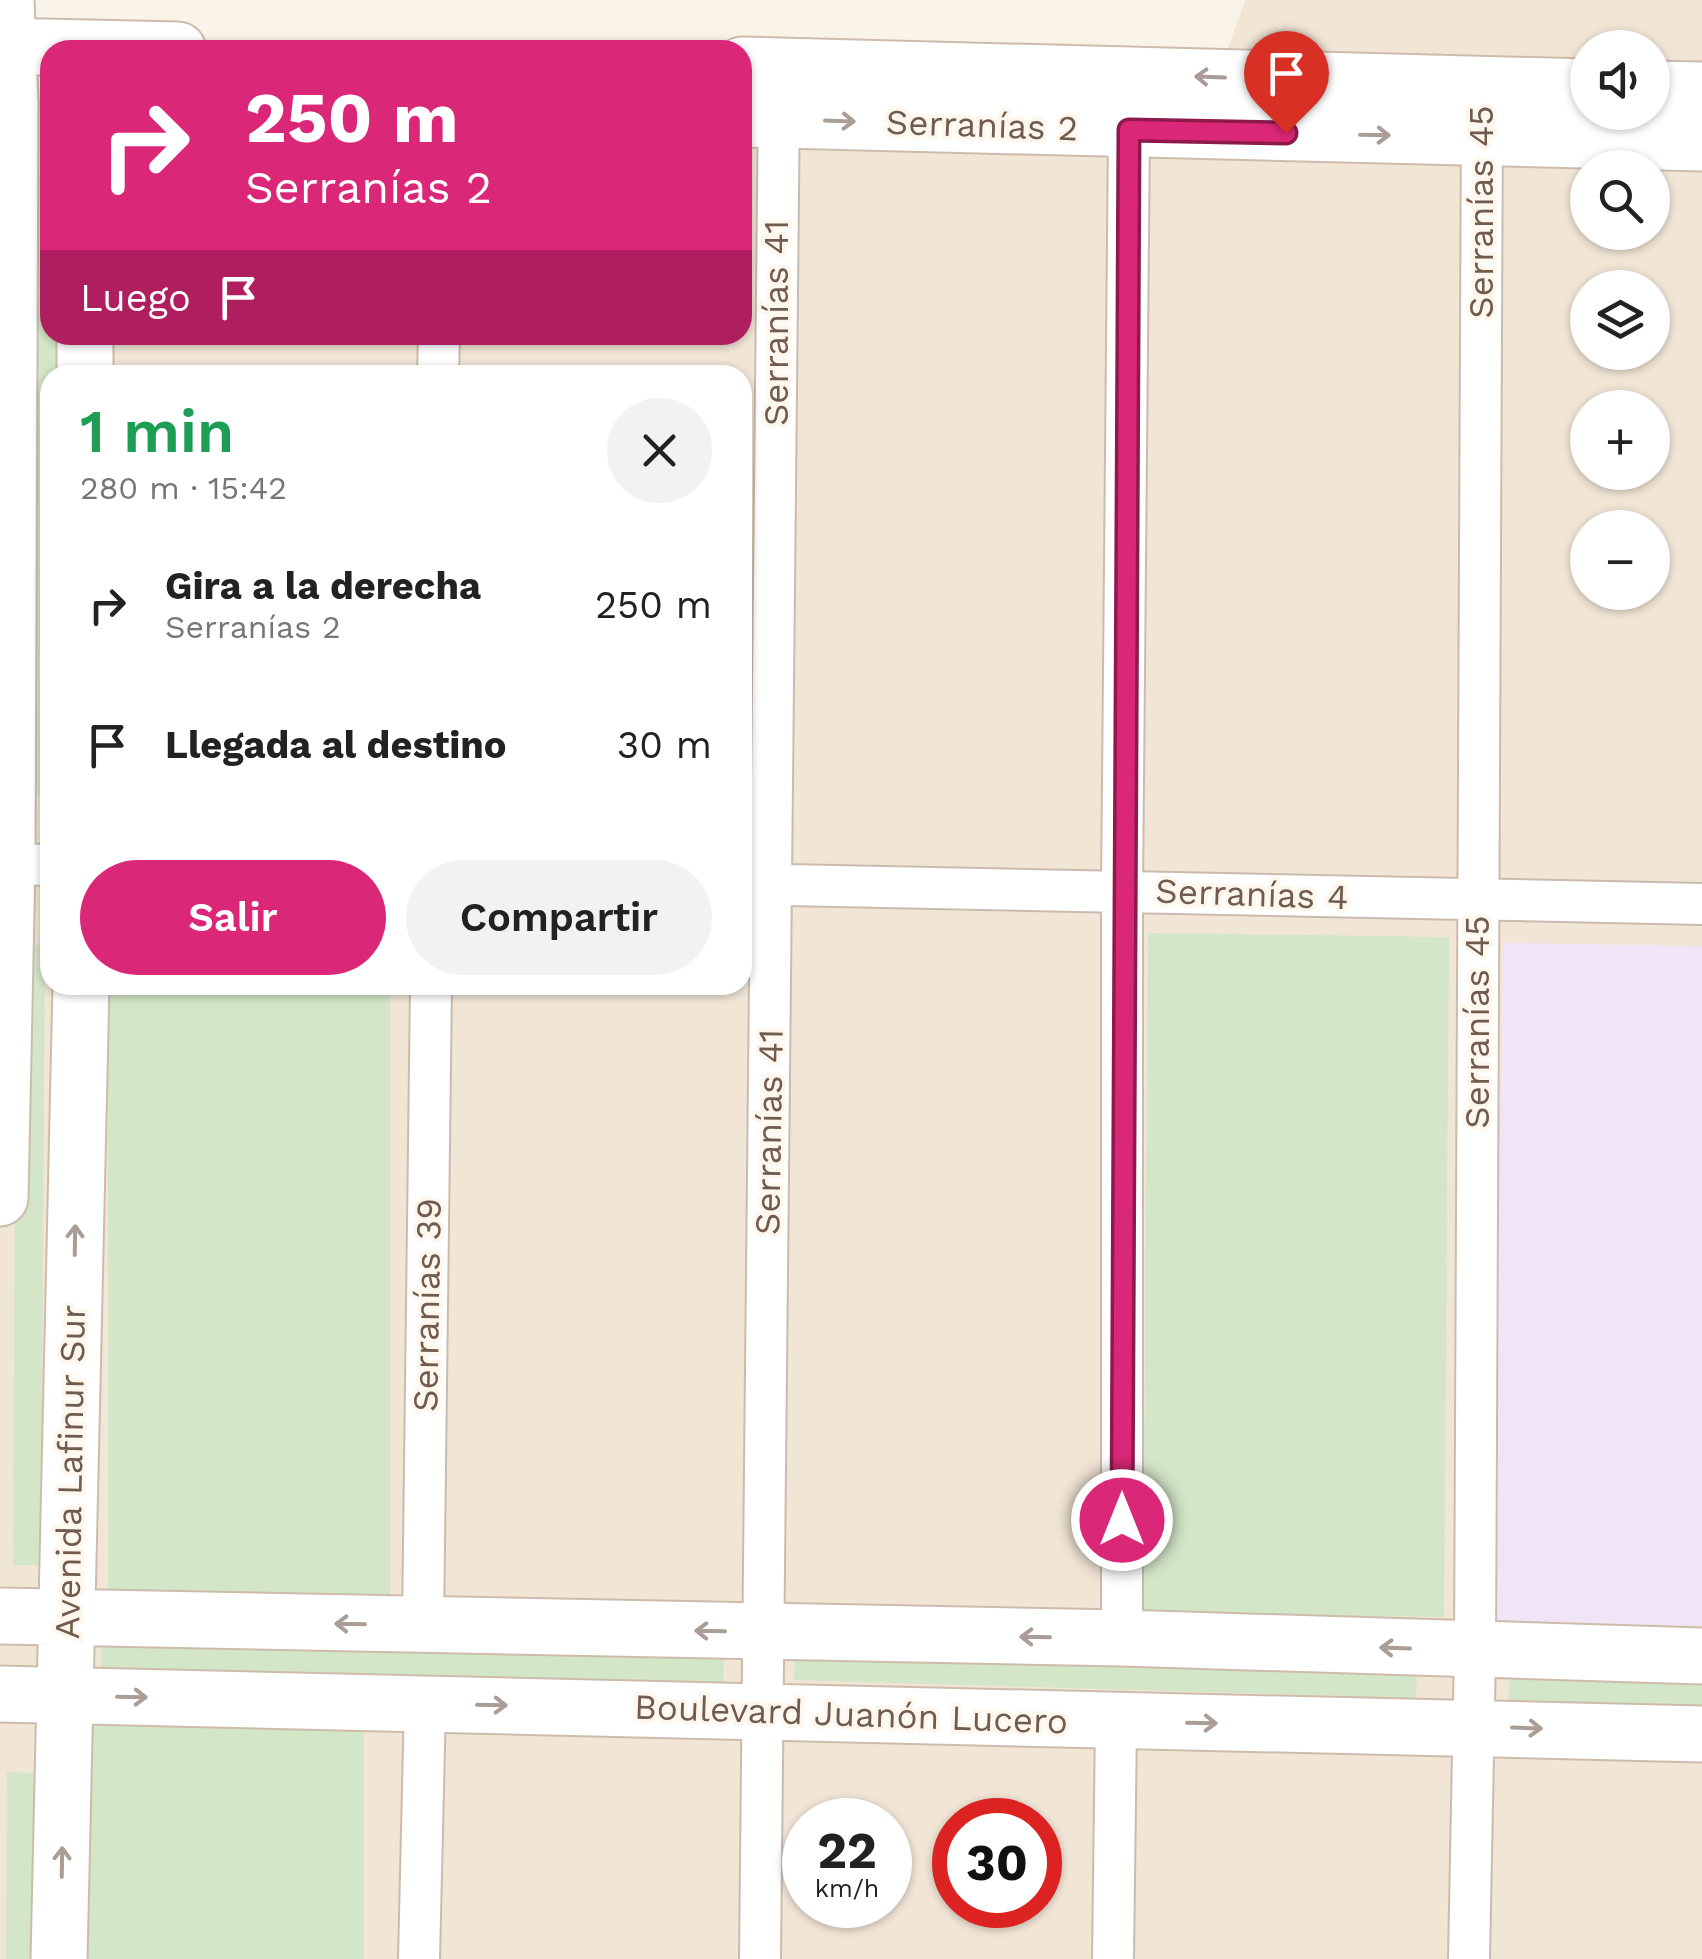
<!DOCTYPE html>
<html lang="es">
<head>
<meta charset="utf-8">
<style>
  body { margin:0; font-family:"Work Sans",sans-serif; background:#f2f2f2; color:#222; height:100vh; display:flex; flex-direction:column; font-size:38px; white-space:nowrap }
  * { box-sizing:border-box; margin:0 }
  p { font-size:32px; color:#767676 }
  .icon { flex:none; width:55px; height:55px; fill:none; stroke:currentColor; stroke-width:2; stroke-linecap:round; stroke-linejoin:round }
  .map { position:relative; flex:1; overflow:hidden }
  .side { position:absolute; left:40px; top:365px; width:712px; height:630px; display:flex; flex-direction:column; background:#fff; border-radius:30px; box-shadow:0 2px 8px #0004 }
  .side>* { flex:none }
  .guide { position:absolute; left:40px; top:40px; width:712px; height:305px; border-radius:30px; box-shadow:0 2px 8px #0004; background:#db2777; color:#fff; overflow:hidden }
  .buttons { position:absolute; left:1570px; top:30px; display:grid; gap:20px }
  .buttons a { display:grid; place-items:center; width:100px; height:100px; border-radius:50%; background:#fff; box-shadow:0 2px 8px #0004; font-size:50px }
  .speed { position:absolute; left:782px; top:1798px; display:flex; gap:20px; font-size:50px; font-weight:700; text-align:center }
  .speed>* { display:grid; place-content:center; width:130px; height:130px; border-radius:50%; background:#fff; box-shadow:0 2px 8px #0004; line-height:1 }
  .speed small { font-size:25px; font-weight:400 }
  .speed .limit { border:15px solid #d22; background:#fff; color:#111 }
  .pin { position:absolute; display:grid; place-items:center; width:85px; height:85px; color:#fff; margin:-102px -42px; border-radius:50% 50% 50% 0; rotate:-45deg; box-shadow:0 0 10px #0007 }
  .pin .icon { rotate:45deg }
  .me { position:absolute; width:110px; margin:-55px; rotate:0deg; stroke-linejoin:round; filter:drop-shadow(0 0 8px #0008) }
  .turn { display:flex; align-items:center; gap:35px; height:210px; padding:0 40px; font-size:45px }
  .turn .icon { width:130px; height:130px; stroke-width:2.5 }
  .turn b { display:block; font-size:70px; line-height:85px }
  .then { display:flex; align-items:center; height:95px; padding:0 40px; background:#0003; gap:20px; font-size:38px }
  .round { display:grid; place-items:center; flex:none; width:105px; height:105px; border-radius:52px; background:#f2f2f2 }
  .head { display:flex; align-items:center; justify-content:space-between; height:170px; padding:0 40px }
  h1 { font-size:60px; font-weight:600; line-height:75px; color:#1e9e55 }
  .button { display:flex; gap:20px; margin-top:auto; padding:20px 40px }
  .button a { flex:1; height:115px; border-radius:60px; background:#db2777; color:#fff; font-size:40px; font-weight:600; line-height:115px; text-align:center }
  .button a+a { background:#f2f2f2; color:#222 }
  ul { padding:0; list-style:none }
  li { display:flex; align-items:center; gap:30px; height:140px; padding:0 40px }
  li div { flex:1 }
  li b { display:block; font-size:38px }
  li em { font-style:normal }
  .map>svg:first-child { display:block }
</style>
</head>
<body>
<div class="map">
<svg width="1702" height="1959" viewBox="0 0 1702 1959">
  <rect width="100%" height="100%" fill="#faf3e7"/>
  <path fill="#f1e5d6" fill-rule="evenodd" d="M1245,0H1702V99L1653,97L1652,48H1588L1587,94L1218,77Z
    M0,100L50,101V335H742L743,120L1702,148V1959H0ZM1588,168H1652V232H1588ZM1588,288H1652V352H1588ZM50,375H742V985H50ZM1588,408H1652V472H1588ZM1588,528H1652V592H1588ZM805,1820H890V1905H805ZM955,1820H1040V1905H955Z"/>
  <path fill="#f0e4f6" d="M1503,943L1702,946V1626L1493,1622Z"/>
  <path fill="#d3e6c7" d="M34,175H50V335H61V375H50V796L31,795Z
    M1148,933L1449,937L1444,1617L1143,1614Z
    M16,944L45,945L41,1565H13Z
    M108,985H390V1603L108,1601Z
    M102,1640L724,1658L723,1685L101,1667Z
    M795,1653L1417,1671L1416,1698L794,1680Z
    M1510,1675L1702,1681V1708L1508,1703Z
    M82,1724L364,1725V1959H82Z
    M7,1772L35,1773L34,1959H6Z"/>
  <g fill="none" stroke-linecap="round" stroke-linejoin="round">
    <defs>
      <path id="street" d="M438,375L439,335
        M0,864L50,865
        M742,884L1702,904
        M423,1626L431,985
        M1122,1638V890L1129,129
        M419,1959L425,1703
        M760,1959L779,95
        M1113,1959L1116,1722
        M1469,1959L1475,1651L1482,113"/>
      <path id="secondary" d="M0,46L178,50
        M742,65L1588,87
        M1652,89L1702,90
        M742,119L1702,143
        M85,375V335
        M0,1198L7,864L10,103L6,0
        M0,1616L1122,1638L1702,1656
        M0,1694L1702,1734
        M59,1959L81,985"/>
    </defs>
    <use href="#street" stroke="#cbbbae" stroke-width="44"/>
    <use href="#secondary" stroke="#cdbcac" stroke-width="59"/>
    <use href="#street" stroke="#fff" stroke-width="40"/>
    <use href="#secondary" stroke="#fff" stroke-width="55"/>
  </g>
  <defs><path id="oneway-shaft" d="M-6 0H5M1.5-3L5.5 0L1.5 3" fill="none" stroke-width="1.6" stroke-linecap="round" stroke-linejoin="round" transform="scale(2.5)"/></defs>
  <g stroke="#aa9d95">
    <use href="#oneway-shaft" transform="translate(1210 77) rotate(-178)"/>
    <use href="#oneway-shaft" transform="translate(840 121) rotate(2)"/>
    <use href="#oneway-shaft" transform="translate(1375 135) rotate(1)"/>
    <use href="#oneway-shaft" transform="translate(75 1240) rotate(-89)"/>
    <use href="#oneway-shaft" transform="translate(350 1624) rotate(-179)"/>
    <use href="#oneway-shaft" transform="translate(710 1631) rotate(-179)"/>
    <use href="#oneway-shaft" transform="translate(1035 1637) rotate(-179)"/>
    <use href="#oneway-shaft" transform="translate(1395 1648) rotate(-178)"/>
    <use href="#oneway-shaft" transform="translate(132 1697) rotate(1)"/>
    <use href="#oneway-shaft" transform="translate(492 1705) rotate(1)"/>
    <use href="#oneway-shaft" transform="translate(1202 1723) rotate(1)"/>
    <use href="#oneway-shaft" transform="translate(1527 1728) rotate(2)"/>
    <use href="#oneway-shaft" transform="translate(62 1862) rotate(-89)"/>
  </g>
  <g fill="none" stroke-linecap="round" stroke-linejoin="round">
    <defs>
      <path id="route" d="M1122,1520L1129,130L1286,133"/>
    </defs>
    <use href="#route" stroke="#8e194d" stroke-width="25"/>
    <use href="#route" stroke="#db2777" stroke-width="18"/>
  </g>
  <g text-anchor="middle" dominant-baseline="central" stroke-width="8" stroke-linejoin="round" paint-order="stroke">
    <g font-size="35" fill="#715b4e" stroke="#fdf7ed">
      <text transform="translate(982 125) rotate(2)">Serranías 2</text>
      <text transform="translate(1481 212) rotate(-90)">Serranías 45</text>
      <text transform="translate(776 323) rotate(-90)">Serranías 41</text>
      <text transform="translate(1252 894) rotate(2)">Serranías 4</text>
      <text transform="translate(1477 1022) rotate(-90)">Serranías 45</text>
      <text transform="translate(769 1132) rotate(-89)">Serranías 41</text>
      <text transform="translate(427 1305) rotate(-89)">Serranías 39</text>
      <text transform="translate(70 1472) rotate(-89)">Avenida Lafinur Sur</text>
      <text transform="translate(851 1714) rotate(2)">Boulevard Juanón Lucero</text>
    </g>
  </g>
</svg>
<div class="buttons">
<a><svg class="icon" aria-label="sound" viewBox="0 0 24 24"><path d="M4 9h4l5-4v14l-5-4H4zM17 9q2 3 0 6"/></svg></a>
<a><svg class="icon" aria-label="search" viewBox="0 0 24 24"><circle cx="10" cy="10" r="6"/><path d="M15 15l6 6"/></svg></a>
<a><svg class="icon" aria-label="layers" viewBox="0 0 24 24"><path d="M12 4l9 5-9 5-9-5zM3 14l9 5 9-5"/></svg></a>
<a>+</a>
<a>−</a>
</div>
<div class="speed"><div>22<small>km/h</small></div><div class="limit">30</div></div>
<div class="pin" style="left:1286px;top:133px;background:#d93025"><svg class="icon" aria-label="arrive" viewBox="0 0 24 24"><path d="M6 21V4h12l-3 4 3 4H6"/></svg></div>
<svg class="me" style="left:1122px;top:1520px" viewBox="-20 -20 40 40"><circle r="17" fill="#db2777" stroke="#fff" stroke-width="3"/><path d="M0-11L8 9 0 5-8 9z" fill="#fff"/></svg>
<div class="guide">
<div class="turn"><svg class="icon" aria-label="right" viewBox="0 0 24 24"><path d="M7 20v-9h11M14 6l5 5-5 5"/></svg><div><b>250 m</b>Serranías 2</div></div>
<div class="then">Luego<svg class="icon" aria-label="arrive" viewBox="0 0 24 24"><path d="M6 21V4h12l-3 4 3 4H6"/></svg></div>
</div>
<section class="side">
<div class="head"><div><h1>1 min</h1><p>280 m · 15:42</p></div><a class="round"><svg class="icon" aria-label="close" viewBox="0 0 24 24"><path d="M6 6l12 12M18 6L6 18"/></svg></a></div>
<ul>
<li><svg class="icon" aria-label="right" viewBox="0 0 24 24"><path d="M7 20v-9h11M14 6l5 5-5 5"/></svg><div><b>Gira a la derecha</b><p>Serranías 2</p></div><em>250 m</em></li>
<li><svg class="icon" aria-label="arrive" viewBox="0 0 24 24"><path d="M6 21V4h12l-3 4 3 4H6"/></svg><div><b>Llegada al destino</b></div><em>30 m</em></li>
</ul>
<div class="button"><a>Salir</a><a>Compartir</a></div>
</section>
</div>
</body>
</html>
